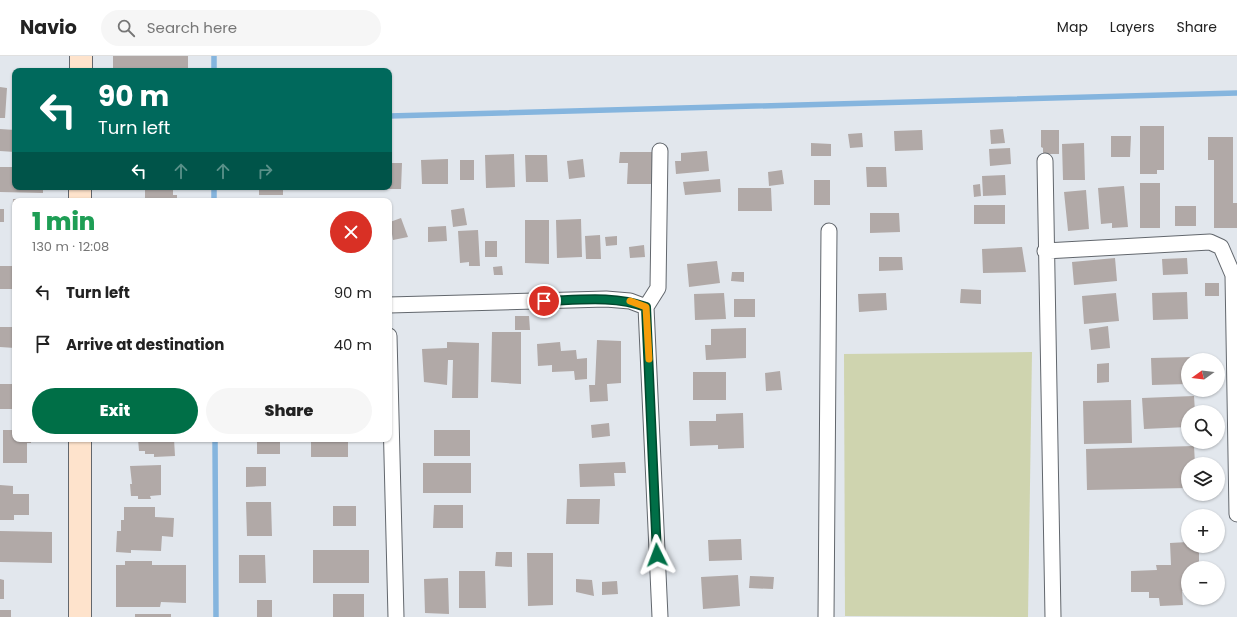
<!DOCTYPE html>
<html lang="en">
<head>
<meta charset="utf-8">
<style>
  body { margin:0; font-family:Poppins,sans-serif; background:#f6f6f6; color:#222; height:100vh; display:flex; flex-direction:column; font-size:15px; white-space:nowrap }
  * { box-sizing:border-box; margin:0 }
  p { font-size:13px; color:#767676 }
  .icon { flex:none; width:22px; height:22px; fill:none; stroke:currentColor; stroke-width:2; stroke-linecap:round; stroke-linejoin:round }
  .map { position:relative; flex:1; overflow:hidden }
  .side { position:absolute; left:12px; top:142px; width:380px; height:244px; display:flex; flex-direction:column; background:#fff; border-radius:8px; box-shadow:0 1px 3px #0004 }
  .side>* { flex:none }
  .guide { position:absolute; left:12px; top:12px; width:380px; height:122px; border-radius:8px; box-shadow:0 1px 3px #0004; background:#00695c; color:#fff; overflow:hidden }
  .needle { width:26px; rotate:255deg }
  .controls { position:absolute; left:1181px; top:297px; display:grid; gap:8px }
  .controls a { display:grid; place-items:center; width:44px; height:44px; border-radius:50%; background:#fff; box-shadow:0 1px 3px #0004; font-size:20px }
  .pin { position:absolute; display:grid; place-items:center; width:34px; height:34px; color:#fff; margin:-17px; border:2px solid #fff; border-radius:50%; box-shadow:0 1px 4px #0007 }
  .me { position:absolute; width:44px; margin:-22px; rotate:357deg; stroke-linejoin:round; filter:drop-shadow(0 0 3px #0008) }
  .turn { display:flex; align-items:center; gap:14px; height:84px; padding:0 20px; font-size:18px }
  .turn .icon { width:52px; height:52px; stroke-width:2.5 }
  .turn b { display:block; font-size:28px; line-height:34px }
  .lanes { display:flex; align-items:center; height:38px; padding:0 20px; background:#0003; justify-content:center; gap:20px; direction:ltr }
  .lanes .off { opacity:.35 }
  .round { display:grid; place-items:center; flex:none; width:42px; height:42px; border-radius:21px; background:#f6f6f6 }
  .head { display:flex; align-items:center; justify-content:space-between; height:68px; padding:0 20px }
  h1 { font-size:24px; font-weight:800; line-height:30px; color:#1e9e55 }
  .primary-button { display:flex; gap:8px; margin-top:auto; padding:8px 20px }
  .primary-button a { flex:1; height:46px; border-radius:24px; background:#006f47; color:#fff; font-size:16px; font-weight:800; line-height:46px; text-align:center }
  .primary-button a+a { background:#f6f6f6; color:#222 }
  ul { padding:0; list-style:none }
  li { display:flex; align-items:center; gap:12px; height:52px; padding:0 20px }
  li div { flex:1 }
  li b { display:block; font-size:15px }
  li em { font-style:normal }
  header { display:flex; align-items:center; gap:24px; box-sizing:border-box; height:56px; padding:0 20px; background:#fff; border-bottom:1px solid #e0e0e0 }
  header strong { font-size:19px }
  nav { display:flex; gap:22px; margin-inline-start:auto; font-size:14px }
  .search { width:280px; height:36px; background:#f6f6f6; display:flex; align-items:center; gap:10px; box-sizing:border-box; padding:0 14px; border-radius:22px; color:#767676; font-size:15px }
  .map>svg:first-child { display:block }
</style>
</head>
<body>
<header>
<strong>Navio</strong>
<div class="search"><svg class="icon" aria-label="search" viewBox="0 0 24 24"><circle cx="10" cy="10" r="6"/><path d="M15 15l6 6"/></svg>Search here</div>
<nav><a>Map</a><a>Layers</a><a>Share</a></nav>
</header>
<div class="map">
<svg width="1237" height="561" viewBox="0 0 1237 561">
  <rect width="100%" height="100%" fill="#e2e7ed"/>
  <path fill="#cfd4af" d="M1032,296L1028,561L845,560L844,298Z"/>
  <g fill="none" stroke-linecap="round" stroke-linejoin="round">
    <path stroke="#85b5de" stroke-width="5.5" d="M214,15V0
      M389,60L1237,37
      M214,131V145
      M215,383L216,561"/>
  </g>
  <path fill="#b1a9a7" d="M113,0H188V15H113Z
    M0,31L7,32L5,62H0Z
    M1140,70H1164V114H1157V118H1140Z
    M0,73L15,74V96L0,95Z
    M1003,73L1005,87L991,88L990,74Z
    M922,74L923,94L895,95L894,75Z
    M1041,74H1059V98H1043V92L1041,91Z
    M862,77L863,91L850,92L848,78Z
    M1111,80H1131L1130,101H1111Z
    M1208,81H1233V147H1237V172H1214V104H1208Z
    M811,87L831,88V100H811Z
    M1084,87L1085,124H1063L1062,88Z
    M1010,92L1011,108L990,110L989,93Z
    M707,95L709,115L676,118L675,105H681V97Z
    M620,96H655L656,128H627L628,107H619Z
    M514,98L515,131L486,132L485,99Z
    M525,99H547L548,126H526Z
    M448,103V128H422L421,104Z
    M583,103L585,121L569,123L567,105Z
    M460,104H474V124H460Z
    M389,107H402L401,133H386V131H389Z
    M0,111H15V131H43V137L0,136Z
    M866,111H886L887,131H867Z
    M782,114L784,128L769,130L768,116Z
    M1005,119L1006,139L983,140L982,120Z
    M720,123L721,136L685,139L683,126Z
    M814,124H830V149H814Z
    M1140,127H1160V172H1140Z
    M980,128L981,140L974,141L973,129Z
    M1124,130L1128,171L1112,172V167L1101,168L1098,132Z
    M145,131H173V139H177V145H145Z
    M259,131H283V139H259Z
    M309,131H320V133L309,132Z
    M738,132H771L772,155H738Z
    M1086,134L1089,173L1068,175L1064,136Z
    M13,143H44V145H15V168H12Z
    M974,149H1005V168H974Z
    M1175,150H1196V170H1175Z
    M464,152L467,169L453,171L451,154Z
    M0,153H4V166H0Z
    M870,157H899L900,176L870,177Z
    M401,162L408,181L393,184L390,166Z
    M581,163L582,201L557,202L556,164Z
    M525,164H549V208L525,207Z
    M446,170L447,185L428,186V171Z
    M478,174L480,210H469V206L460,207L458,175Z
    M600,179L601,203H586L585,180Z
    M617,180V189L606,190L605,181Z
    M485,185H497V201H485Z
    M644,189L645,201L630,202L629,191Z
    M1022,191L1026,216L983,217L982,193Z
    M879,201H902L903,214L879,215Z
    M1115,202L1117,225L1074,229L1072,206Z
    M1187,202L1188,218L1163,219L1162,203Z
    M717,205L720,227L689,231L687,208Z
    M0,210H15V233H0Z
    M502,210L503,219H494L493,211Z
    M732,216H744V226L731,225Z
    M1205,227H1219V240H1205Z
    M961,233L981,234V248L960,247Z
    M1187,236L1188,263L1153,264L1152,237Z
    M724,237L726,263L695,264L694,238Z
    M886,237L887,254L859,256L858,238Z
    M1116,237L1119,265L1084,268L1082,240Z
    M734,243H755V261H734Z
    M515,260H529L530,274H515Z
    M1108,270L1110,292L1091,294L1089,273Z
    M0,271H15V292L0,291Z
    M746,272V302L706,304L705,289H711V273Z
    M492,276H521V328L491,326Z
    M597,284L621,285V327L607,328L608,345L590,346L589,329H595Z
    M447,286L479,287L478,342H452L453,304H448L447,329L424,326L422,293L447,292Z
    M560,286L561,295L576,294L577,303L587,302V323L575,324L574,315L552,316V309L538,310L537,288Z
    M1192,301V304H1188V328L1152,329L1151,302Z
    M1109,307V326L1097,327V308Z
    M780,315L782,334L766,335L765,317Z
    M693,316H726V344H693Z
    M0,328H12V353H0Z
    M1194,340L1195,356H1188V371L1144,373L1142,342Z
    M1131,344L1132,387L1084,388L1083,345Z
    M743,357L744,392L718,393V389L690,390L689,365H716V358Z
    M609,367L610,380L592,382L591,369Z
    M3,374H15V383H31V387H27V407H3Z
    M434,374H470V400H434Z
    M138,383H174L175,400L154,401V398H145V395H139Z
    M257,383H280V398H257Z
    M311,383H348V401H311Z
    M1194,390L1195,408H1188V432L1087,434L1086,393Z
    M625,406L626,417H614L615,430L580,431L579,408Z
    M423,407H471V437H423Z
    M161,409V439L150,440L151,443H138V440H131L130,428H132L130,410Z
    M246,411H266V430L246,431Z
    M0,429L13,430V438H29V459H14V464H0Z
    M567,443H600L599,468H566Z
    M246,446H271L272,480H247Z
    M434,449H463V472H433Z
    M333,450H356V470H333Z
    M124,451H155V461L174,462L173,481L162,480L161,495L131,494V497L116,496L117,475H121V464H124Z
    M0,475L52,476V507L0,506Z
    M741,483L742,504L709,505L708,484Z
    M1188,486V490H1199V512H1188V535H1182L1183,549L1160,550L1159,542H1149V536H1131V515L1157,514L1156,509H1171L1170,487Z
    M313,494H369V527H313Z
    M496,496H512V511L495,510Z
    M527,497H553V549L528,550Z
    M239,499H265L266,527H239Z
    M125,505H152V509H186V547L161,546L160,551H116V509H125Z
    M459,515H485L486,552H459Z
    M738,519L740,550L703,553L701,521Z
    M750,520L774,521L773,533L749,532Z
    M448,522L449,558L425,557L424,523Z
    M0,523L4,524V543H0Z
    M576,523L592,524L594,540L576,536Z
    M617,525L618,538L602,539V526Z
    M333,538H364V561H333Z
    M257,544H272V561H257Z
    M0,554H11V561H0Z
    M135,558H171V561H135Z"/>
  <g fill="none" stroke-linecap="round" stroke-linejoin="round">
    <defs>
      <path id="street" d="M660,95L658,232L646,251L660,561
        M1045,105L1053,561
        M1045,195L1210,186L1221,191L1233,219L1237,458
        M389,249L606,243L630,245L646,251
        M389,280L396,561
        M826,561L829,175"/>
      <path id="secondary" d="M81,15V0
        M80,145V131
        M80,561V383"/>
    </defs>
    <use href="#street" stroke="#62676d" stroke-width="17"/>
    <use href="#secondary" stroke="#62676d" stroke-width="24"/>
    <use href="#street" stroke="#fff" stroke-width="15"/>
    <use href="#secondary" stroke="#fee3cc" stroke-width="22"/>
  </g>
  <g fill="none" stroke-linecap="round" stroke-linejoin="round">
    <defs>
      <path id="route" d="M544,245C578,244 614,239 646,251L657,499"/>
    </defs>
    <use href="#route" stroke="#00482e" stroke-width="10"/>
    <use href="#route" stroke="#006f47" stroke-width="7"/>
    <path stroke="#f59e0b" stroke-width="7" d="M630,245L646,251L649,303"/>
  </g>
</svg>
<div class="controls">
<a><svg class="needle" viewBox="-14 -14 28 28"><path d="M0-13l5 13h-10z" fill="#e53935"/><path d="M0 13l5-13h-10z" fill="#767676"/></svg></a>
<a><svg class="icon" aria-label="search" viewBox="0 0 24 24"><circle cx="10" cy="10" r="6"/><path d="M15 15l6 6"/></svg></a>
<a><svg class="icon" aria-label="layers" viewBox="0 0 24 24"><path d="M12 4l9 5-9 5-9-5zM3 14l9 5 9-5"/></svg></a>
<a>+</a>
<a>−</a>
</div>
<div class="pin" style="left:544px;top:245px;background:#d93025"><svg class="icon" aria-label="arrive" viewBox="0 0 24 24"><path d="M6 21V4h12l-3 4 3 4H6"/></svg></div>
<svg class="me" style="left:657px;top:499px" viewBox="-20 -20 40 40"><path d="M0-17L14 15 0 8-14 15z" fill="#006f47" stroke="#fff" stroke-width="4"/></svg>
<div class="guide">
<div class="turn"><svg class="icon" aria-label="left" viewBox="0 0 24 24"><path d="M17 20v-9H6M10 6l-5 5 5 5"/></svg><div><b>90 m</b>Turn left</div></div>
<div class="lanes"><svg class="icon" aria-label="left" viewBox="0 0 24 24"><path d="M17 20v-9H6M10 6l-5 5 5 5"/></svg><svg class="icon off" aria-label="ahead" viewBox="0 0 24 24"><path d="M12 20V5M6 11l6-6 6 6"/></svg><svg class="icon off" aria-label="ahead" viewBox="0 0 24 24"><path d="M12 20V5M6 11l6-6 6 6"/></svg><svg class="icon off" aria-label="right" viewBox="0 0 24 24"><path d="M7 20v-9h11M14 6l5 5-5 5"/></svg></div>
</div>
<section class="side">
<div class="head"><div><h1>1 min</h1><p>130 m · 12:08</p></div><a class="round" style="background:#d93025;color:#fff"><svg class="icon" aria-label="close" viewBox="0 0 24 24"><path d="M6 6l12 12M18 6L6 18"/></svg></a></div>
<ul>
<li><svg class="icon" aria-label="left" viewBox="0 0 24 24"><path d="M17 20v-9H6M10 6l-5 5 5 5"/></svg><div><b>Turn left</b></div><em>90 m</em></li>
<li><svg class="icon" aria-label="arrive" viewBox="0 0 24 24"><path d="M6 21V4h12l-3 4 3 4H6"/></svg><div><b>Arrive at destination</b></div><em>40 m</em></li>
</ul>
<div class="primary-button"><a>Exit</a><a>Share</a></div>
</section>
</div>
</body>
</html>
